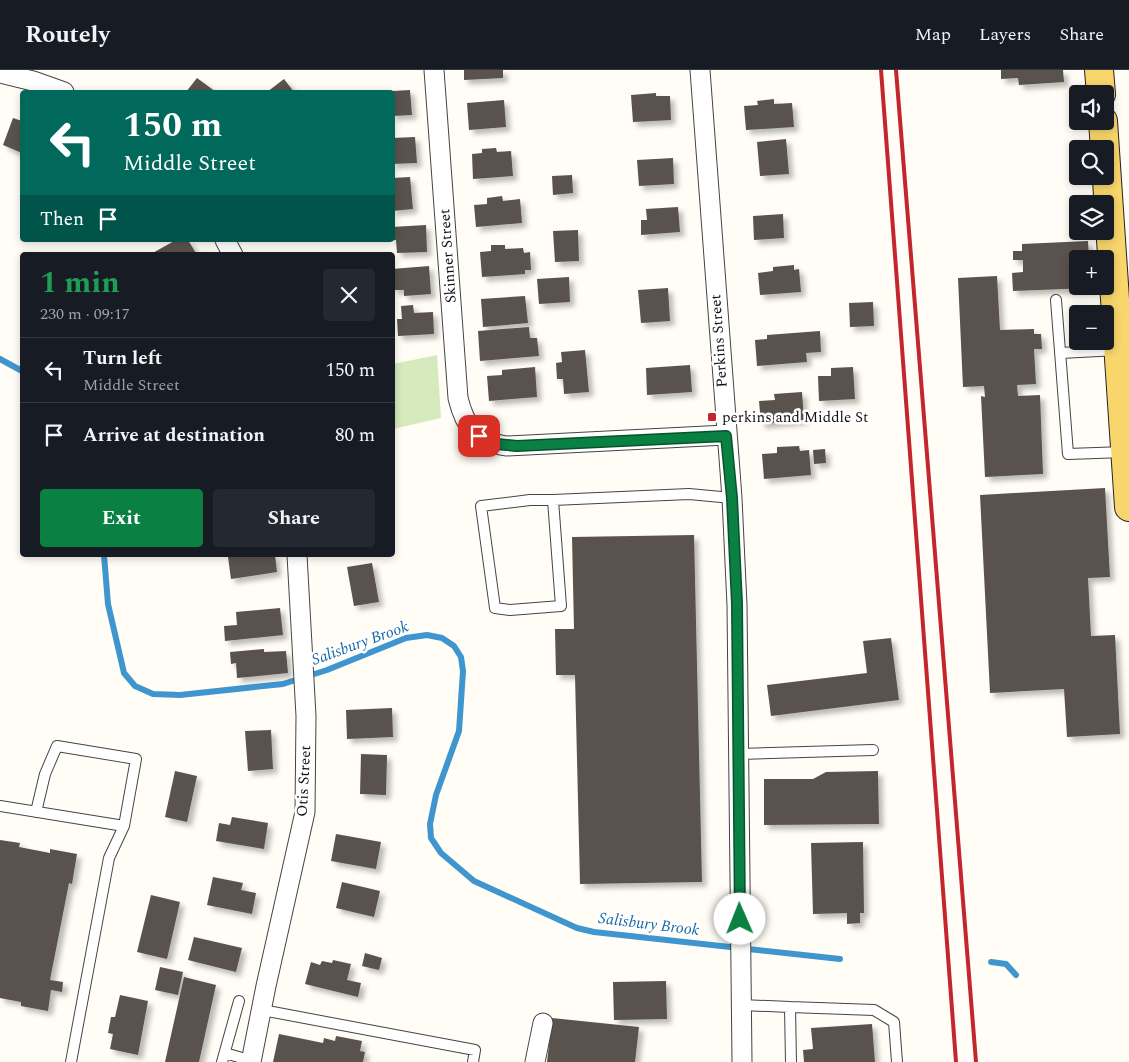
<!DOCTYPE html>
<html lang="en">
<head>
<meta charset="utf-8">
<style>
  body { margin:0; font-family:Spectral,serif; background:#242831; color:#f1f3f6; height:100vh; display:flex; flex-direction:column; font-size:19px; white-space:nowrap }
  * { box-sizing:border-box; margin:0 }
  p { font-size:16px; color:#9ea1a6 }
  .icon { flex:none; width:28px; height:28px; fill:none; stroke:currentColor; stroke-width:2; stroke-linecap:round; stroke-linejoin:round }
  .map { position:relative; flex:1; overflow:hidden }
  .panel { position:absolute; left:20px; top:182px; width:375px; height:305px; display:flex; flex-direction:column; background:#171b24; border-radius:5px; box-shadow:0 2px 8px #0003 }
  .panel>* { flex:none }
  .guide { position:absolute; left:20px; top:20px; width:375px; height:152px; border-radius:5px; box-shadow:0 2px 8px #0003; background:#00695c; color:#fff; overflow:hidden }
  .tools { position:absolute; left:1069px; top:15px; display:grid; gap:10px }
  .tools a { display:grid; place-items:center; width:45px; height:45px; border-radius:5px; background:#171b24; box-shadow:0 2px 8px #0003; font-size:25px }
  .pin { position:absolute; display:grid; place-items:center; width:42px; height:42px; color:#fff; margin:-21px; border-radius:10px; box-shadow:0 2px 8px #0006 }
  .me { position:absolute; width:55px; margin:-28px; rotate:359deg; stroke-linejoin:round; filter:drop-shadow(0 0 4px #0008) }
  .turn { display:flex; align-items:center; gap:18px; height:105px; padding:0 20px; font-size:22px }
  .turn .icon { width:65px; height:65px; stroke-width:2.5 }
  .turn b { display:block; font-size:35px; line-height:42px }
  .then { display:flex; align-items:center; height:48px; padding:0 20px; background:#0003; gap:10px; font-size:19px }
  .round { display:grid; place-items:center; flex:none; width:52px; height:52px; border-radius:5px; background:#242831 }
  .headline { display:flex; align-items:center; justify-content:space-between; height:85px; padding:0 20px }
  h1 { font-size:30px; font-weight:700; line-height:38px; color:#1e9e55 }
  .action { display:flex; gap:10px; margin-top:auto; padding:10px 20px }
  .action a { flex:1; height:58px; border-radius:5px; background:#0b8043; color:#fff; font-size:20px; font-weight:700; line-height:58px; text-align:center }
  .action a+a { background:#242831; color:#f1f3f6 }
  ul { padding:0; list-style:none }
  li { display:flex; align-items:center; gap:15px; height:65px; padding:0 20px; border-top:1px solid #363941 }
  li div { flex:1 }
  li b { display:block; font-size:19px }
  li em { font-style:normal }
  header { display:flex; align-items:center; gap:30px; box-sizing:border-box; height:70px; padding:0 25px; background:#171b24; border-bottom:1px solid #363941 }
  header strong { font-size:24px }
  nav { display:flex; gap:28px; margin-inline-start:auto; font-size:18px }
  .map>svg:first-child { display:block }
</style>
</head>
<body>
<header>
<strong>Routely</strong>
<nav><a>Map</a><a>Layers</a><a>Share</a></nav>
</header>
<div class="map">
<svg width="1129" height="992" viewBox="0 0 1129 992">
  <defs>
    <filter id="shadow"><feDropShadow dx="4.5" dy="4.5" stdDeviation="2.5" flood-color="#0004"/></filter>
  </defs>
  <rect width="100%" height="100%" fill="#fffdf5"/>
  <path fill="#d5ebbd" d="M437,285L441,348L393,359V294Z"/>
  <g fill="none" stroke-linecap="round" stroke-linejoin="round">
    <path stroke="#3f96cf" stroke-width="6" d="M0,289L22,301
      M104,485L108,534L124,603L135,616L153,624L180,625L283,614L327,600L406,568L427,565L442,568L454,576L461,587L463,601L459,661L436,725L430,754L431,768L441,783L474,811L577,858L594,862L840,889
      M991,892L1006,894L1016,905"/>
  </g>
  <path fill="#5a524d" filter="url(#shadow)" d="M464,0H503V8L464,10Z
    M1001,0H1063L1064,12L1019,15L1018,8L1001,9Z
    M197,8L216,22H186Z
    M284,9L294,22H267Z
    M410,20L412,45L392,46V21Z
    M656,23V26H670L671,50L633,52L631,25Z
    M774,29V34L792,33L794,57L746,60L744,36L758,35L757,31Z
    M504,30L506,57L469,60L467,33Z
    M13,48L22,51V83L3,75Z
    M415,67L417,93L392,94V68Z
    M786,69L789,104L760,106L757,72Z
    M496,78L497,82L511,81L513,106L473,109L472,84L482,83V79Z
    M673,88L674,114L639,116L637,90Z
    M572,105L573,123L553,125L552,106Z
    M410,107L413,139L392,141V108Z
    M502,126L503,131L520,129L522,153L476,157L474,135L487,134V128Z
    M678,137L680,162L641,165V150H647L646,139Z
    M783,144L784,168L754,170L753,146Z
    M426,155L427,182L397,183L396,170H392V157Z
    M578,160L579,191L555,192L553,161Z
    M176,170H188L197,185H149Z
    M1088,171L1089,189H1078V216H1090V218L1013,221L1012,203L1023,202V190H1013V181H1022V174Z
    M491,175H505V179L523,178L524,183L530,182L531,200H525V204L482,207L480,182L491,181Z
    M794,195V200L799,199L801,222L760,225L758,203L773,201V197Z
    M429,196L431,224L404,226V220H393L392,199Z
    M997,206L1000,260L1034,259V264H1041L1042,279H1034L1036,314L1017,315L1018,326L1040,325L1043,404L985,407L981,326L985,327L984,316L963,317L958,208Z
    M569,207L570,232L539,234L537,209Z
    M668,218L670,251L641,253L638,220Z
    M525,226L528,253L483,257L481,229Z
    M873,232L874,256L850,257L849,233Z
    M413,235L414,243L433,242L434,264L398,266L397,249H402L401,236Z
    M529,257L530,268H537L539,286L480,291L478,261Z
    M820,261L821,282L806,283L807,292L757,296L755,270L767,269V265Z
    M585,280L589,322L564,324L563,309H557L556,293L562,292L561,282Z
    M690,295L692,322L647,325L646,298Z
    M535,297L537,327L489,331L487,306L502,305V300Z
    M853,297L855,329L819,331L818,306H831V298Z
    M802,322L804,350L761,354L759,331L775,330L774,324Z
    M799,376L800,381L809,380L811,405L764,409L762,384L777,383V377Z
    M825,379L826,393L814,394L813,380Z
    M1105,418L1110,507L1088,508L1091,566L1115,565L1120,664L1067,667L1064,619L990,623L980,425Z
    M694,465L702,812L580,814L575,605H556L555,559H574L572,467Z
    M241,485H275L277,502L231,509L228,487Z
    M372,493L379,532L354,536L347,497Z
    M280,538L283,565L225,571L224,556L237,555L236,542Z
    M891,568L899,630L771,646L767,615L867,603L863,571Z
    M264,579V582L286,581L288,603L237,608L236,593L231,594L230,582Z
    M392,638L393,667L347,669L346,640Z
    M271,660L273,699L248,701L245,661Z
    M361,684L387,685L386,725L360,724Z
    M175,701L197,706L187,752L165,747Z
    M878,701L879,754L764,755V709H813L826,702Z
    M232,747L268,753L264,779L216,771L219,753L230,755Z
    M336,764L381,772L376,799L331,791Z
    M0,770L20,773L19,777L50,783V779L77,784L72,814L69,813L50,910L63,912L62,922L51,920L48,941L21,936V932L0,928Z
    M863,772L864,843H860V853L847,854V843L813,844L811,773Z
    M213,807L243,813L241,820L256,823L252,844L207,835Z
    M342,812L380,821L374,847L336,838Z
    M151,825L180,832L167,889L137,882Z
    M194,867L242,878L236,902L188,890Z
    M365,883L382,888L379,900L362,896Z
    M333,890L351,894L347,910L361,913L358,927L305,914L311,892L320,895L322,891L332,893Z
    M160,897L183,902L178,925L155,920Z
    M184,907L216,915L199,992H165Z
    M666,911L667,949L614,950L613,912Z
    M120,925L148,931L138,985L110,979L113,964L108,963L111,947H115Z
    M552,948L639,957L635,992H547Z
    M872,954L875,992H804L803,980L813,979L811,958Z
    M279,964L323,973L324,968L335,971L336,966L362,971L360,981L365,982L363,992H273Z"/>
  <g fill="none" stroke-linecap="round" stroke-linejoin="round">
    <defs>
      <path id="service" d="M1056,230L1068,384L1125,382
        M1060,283L1118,280
        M553,430H530L481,436L495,538L510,540L561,536L553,430L689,424L732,428
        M739,684L873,680
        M0,736L124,756L109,788L71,992
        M36,742L45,704L57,676L136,689L124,756
        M741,935L790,937
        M262,940L475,980L473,992
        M225,983L252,991
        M222,992L239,931
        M791,992L790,937L874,940L894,952L897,992"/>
      <path id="minor" d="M434,0L458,328C465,357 476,371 506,376L726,365
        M700,0L732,428L737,535L742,992
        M0,3L33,11L64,22
        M225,170L233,185
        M251,992L266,916L305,742L306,646L297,485
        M535,992L543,953"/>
      <path id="primary" d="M1099,0L1101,24
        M1103,51L1129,437"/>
    </defs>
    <use href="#service" stroke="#444" stroke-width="12"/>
    <use href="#minor" stroke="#444" stroke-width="21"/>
    <use href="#primary" stroke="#222" stroke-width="30"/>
    <use href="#service" stroke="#fff" stroke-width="10"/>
    <use href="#minor" stroke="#fff" stroke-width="19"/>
    <use href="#primary" stroke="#f9d66b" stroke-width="28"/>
    <path stroke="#c4262e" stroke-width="4" d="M881,0L956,992
      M896,0L976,992"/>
  </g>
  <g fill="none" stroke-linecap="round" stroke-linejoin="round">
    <defs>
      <path id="route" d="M479,366L496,374L517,376L726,366L732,428L737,534L740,849"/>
    </defs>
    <use href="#route" stroke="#07532c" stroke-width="12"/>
    <use href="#route" stroke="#0b8043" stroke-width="9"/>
  </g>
  <rect fill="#c4262e" stroke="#fff" stroke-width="2" x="707" y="342" width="10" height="10" rx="2.5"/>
  <g text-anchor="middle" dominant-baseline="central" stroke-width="5" stroke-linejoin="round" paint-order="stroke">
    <g font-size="15" fill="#111" stroke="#fff">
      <text transform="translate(448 186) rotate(-94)">Skinner Street</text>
      <text transform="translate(719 271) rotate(-94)">Perkins Street</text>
      <text transform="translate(304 711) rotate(-87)">Otis Street</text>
    </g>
    <g font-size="15" fill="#111" stroke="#fff" text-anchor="start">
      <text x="722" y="347">perkins and Middle St</text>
    </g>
    <g font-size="16" font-style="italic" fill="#1768a6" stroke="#fff">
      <text transform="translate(360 573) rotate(-20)">Salisbury Brook</text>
      <text transform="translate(649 854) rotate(7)">Salisbury Brook</text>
    </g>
  </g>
</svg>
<div class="tools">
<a><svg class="icon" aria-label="sound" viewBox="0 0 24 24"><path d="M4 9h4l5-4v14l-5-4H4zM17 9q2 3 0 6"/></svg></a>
<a><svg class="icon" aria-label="search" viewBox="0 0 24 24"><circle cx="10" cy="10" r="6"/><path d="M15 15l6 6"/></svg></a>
<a><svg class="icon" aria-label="layers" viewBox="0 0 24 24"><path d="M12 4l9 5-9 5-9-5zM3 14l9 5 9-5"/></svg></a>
<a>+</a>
<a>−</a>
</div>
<div class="pin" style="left:479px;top:366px;background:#d93025"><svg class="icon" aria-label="arrive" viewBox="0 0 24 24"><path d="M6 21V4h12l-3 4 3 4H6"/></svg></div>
<svg class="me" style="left:740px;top:849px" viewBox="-20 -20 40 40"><circle r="19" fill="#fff"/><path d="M0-13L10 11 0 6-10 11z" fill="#0b8043"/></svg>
<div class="guide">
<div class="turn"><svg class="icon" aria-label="left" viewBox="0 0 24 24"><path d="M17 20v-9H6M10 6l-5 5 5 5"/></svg><div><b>150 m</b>Middle Street</div></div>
<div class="then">Then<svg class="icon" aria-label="arrive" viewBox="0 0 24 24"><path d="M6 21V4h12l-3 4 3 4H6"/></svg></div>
</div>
<section class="panel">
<div class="headline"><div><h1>1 min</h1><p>230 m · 09:17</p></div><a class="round"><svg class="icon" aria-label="close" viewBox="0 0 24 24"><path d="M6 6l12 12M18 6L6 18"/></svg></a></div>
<ul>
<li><svg class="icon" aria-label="left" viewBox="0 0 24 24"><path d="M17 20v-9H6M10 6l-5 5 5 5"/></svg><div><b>Turn left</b><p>Middle Street</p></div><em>150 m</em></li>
<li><svg class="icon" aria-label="arrive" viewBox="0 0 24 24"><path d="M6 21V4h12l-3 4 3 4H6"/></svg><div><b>Arrive at destination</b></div><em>80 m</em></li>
</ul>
<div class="action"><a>Exit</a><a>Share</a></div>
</section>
</div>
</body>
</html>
